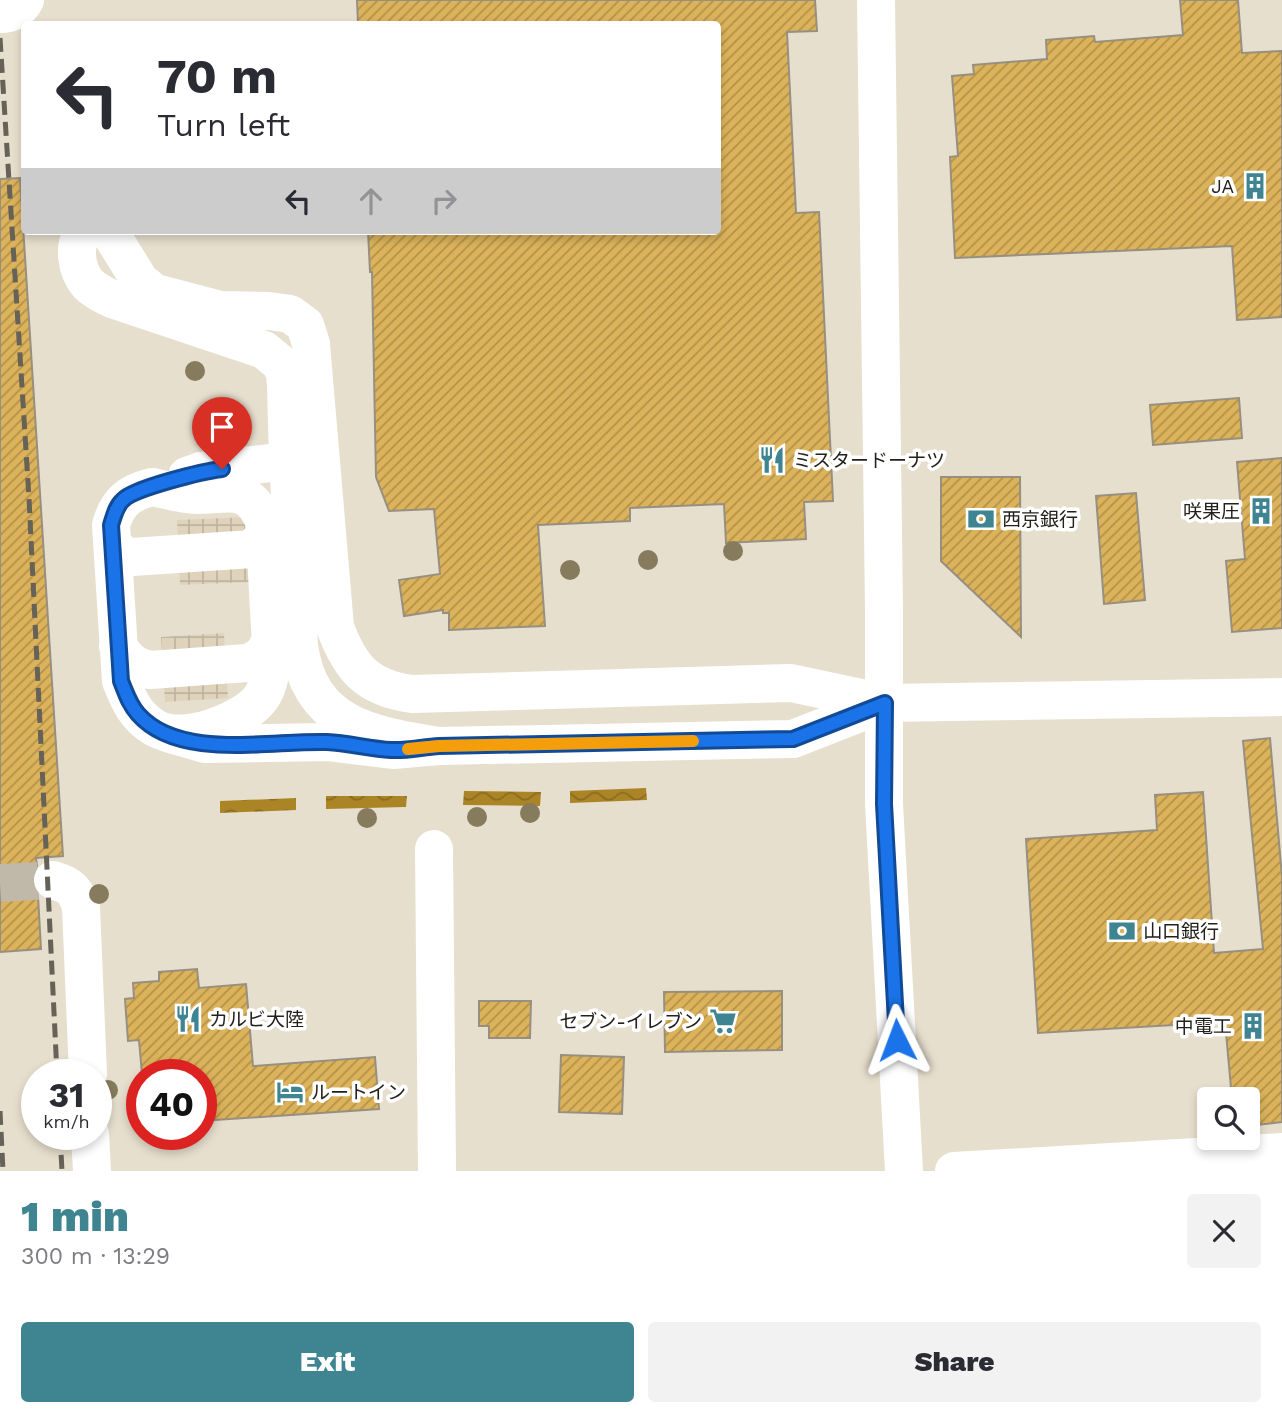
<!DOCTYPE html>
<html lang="en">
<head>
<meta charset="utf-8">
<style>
  body { margin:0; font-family:"Work Sans","Noto Sans JP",sans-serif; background:#f2f2f3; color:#2b2b33; height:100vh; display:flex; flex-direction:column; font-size:26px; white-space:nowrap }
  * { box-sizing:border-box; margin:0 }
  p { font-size:23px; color:#7c7c81 }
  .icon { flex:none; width:38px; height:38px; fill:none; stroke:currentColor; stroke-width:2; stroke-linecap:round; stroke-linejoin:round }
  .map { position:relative; height:1171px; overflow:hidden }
  .drawer { display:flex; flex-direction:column; background:#fff; flex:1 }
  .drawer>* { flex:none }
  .guide { position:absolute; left:21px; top:21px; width:700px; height:214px; border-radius:7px; box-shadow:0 4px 10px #0003; background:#fff; color:#2b2b33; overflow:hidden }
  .fabs { position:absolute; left:1197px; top:1087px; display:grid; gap:14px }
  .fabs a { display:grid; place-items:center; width:63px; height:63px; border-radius:7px; background:#fff; box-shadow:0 4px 10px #0003; font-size:35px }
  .speed { position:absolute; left:21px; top:1059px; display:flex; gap:14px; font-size:35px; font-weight:700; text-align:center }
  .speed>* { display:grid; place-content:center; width:91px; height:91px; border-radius:50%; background:#fff; box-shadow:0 4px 10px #0003; line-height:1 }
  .speed small { font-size:18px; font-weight:400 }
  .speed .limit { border:10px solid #d22; background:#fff; color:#111 }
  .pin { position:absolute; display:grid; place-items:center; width:60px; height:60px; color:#fff; margin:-72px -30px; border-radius:50% 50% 50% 0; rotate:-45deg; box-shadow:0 0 7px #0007 }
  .pin .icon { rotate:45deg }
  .me { position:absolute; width:77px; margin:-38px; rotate:357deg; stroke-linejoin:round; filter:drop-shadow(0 0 5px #0008) }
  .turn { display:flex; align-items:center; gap:24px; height:147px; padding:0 21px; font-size:32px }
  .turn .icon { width:91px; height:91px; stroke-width:2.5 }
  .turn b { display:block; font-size:49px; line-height:60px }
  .lanes { display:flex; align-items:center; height:66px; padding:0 21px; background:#0003; justify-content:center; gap:35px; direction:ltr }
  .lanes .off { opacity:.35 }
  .round { display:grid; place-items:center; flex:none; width:74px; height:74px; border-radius:7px; background:#f2f2f3 }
  .headline { display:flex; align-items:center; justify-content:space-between; height:119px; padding:0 21px }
  h1 { font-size:42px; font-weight:800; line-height:52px; color:#3f8491 }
  .button { display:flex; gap:14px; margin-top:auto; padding:14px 21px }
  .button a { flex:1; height:80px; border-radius:7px; background:#3f8491; color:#fff; font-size:28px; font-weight:800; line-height:80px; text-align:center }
  .button a+a { background:#f2f2f3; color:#2b2b33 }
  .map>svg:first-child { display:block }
</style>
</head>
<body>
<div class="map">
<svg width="1282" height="1171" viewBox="0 0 1282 1171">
  <defs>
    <pattern id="industrial-grid" width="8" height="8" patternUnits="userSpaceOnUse" patternTransform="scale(1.75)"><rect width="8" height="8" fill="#dfd3bb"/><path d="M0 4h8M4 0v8" fill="none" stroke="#bfb5a0"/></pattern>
    <pattern id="water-waves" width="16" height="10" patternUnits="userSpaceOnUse" patternTransform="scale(1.75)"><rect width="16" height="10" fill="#ab8426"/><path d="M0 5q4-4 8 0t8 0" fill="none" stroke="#8b6c20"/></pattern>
    <pattern id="building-hatch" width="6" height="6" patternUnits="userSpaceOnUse" patternTransform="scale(1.75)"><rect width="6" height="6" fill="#dcb35b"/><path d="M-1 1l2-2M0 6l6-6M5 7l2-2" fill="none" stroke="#b2914a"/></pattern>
  </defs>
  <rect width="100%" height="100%" fill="#e7dfce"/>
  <path fill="url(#industrial-grid)" d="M247,517L250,582L180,585L177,520Z
    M224,633L228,698L165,702L161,637Z"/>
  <path fill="url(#water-waves)" d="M646,788L647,800L570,803V791Z
    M464,791L541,792L540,806L463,805Z
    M326,796H407L406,807L326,809Z
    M296,798V810L220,813V801Z"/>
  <path fill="url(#building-hatch)" stroke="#979080" stroke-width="2" d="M357,0H815L817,31L787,32L796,213L819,212L833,501L804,502L806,539L726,543L724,504L630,508V521L538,525L545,626L449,630V613H443V610L404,616L399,580L440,574L434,509L389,511L376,477L372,272H370L368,231H718V24H358Z
    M1180,0H1238L1242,53L1282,51V317L1237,320L1232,246L955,258L950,157L958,156L952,76L974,74L973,65L1047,59L1046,40L1094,36L1095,42L1183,35Z
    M20,178L63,856L36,858L37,866L32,874V885L38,896L41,949L0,952V179Z
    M1239,398L1242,438L1153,445L1150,405Z
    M1282,458V628L1232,632L1226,561L1245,559L1237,462Z
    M941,477H1020L1021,637L941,561Z
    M1136,493L1145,600L1104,604L1096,496Z
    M1270,738L1282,877V1122L1248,1126V1099H1232L1225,1022L1038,1033L1026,839L1157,830L1155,795L1203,792L1214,953L1263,949L1243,741Z
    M197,969L199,988L246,984L253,1066L375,1057L379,1109L201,1121V1074H142L139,1040L128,1041L125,999L134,998L133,983L159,981V972Z
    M782,991V1050L665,1052L664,992Z
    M479,1001H531L530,1038H489V1026H479Z
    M561,1055L624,1057L622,1114L559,1112Z"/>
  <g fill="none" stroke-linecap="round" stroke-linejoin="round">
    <path stroke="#c0b9aa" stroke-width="38" stroke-dasharray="38 19" stroke-linecap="butt" d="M0,883L53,880"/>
    <path stroke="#fff" stroke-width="38" d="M876,0L884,609V804L904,1171
      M0,14C10,14 20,10 25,0
      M85,231C72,244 76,270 88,284C95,291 104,295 112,299L264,350L280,363L285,373L286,386L288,461L299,645C309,726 372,735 439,746
      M109,231L140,281L155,293L220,310L269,311L290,314L305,325L311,344L335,627C350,668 367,688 412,694L791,683L885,703L1282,697
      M187,476L201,471L288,461L301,465L312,472
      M152,487C167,490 183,495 197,495C230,495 248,484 264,521L272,663C270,675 268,689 260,699C242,722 182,744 155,728C136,717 129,701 121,681L111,525C118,501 129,493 152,487Z
      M112,543L123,555L132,557L252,549L265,535
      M118,646C127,660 134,666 150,670L247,663C261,658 267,652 271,637
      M167,733L205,744L327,742L393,750L439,746L793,739L885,703
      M434,849L437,1171
      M53,880C70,885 76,890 81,907L88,1074
      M90,1134L92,1171
      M954,1171L1282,1152"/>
    <path stroke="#666258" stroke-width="5" stroke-dasharray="14 7" stroke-linecap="butt" d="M0,38L29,498L57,1074
      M0,1111L3,1171
      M60,1134L62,1171"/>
  </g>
  <g fill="#877b5d">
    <circle cx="195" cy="371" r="10"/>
    <circle cx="733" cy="551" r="10"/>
    <circle cx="648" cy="560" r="10"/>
    <circle cx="570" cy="570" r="10"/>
    <circle cx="530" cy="813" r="10"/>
    <circle cx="477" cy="817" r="10"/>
    <circle cx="367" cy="818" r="10"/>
    <circle cx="99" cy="894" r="10"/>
    <circle cx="108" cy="1090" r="10"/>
  </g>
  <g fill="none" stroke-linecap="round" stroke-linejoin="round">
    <defs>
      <path id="route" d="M222,469C204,471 134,488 123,500C116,506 114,516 111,525L121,681C126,693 129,704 138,714C179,761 272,740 327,742C349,743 370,749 391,750C406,751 423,747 439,746L793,739L885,703L884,804L897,1040"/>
    </defs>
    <use href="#route" stroke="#114b97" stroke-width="18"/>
    <use href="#route" stroke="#1a73e8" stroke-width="12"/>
    <path stroke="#f59e0b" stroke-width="12" d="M408,749L439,746L693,741"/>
  </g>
  <defs>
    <symbol id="building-bare" viewBox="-9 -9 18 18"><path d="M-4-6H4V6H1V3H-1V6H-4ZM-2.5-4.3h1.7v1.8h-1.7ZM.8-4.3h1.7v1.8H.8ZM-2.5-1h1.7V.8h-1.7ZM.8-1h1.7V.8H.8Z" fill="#3f8491" stroke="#fff" stroke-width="2.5" paint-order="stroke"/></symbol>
    <symbol id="restaurant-bare" viewBox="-9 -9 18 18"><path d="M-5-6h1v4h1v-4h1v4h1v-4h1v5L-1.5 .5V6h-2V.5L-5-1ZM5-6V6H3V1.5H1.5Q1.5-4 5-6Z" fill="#3f8491" stroke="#fff" stroke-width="2.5" paint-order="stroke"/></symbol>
    <symbol id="bank-bare" viewBox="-9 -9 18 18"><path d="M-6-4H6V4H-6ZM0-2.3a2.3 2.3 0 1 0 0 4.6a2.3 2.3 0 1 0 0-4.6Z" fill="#3f8491" stroke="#fff" stroke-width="2.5" paint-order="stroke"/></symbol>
    <symbol id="supermarket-bare" viewBox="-9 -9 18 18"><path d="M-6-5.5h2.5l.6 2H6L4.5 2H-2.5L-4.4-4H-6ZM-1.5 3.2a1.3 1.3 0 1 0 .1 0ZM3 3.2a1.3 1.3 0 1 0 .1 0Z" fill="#3f8491" stroke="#fff" stroke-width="2.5" paint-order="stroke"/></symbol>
    <symbol id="hotel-bare" viewBox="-9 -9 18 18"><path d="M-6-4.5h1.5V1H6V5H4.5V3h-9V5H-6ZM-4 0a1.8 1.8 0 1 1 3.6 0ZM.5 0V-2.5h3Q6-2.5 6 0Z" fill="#3f8491" stroke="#fff" stroke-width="2.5" paint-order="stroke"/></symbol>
  </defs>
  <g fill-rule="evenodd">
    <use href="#building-bare" x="1236" y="167" width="38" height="38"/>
    <use href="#restaurant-bare" x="753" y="441" width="38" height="38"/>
    <use href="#building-bare" x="1242" y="492" width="38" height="38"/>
    <use href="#bank-bare" x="962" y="500" width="38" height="38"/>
    <use href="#bank-bare" x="1103" y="912" width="38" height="38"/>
    <use href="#restaurant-bare" x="169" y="1000" width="38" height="38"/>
    <use href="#supermarket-bare" x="704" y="1002" width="38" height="38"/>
    <use href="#building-bare" x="1234" y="1007" width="38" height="38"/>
    <use href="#hotel-bare" x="271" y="1073" width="38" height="38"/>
  </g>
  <g text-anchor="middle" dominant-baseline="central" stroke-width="7" stroke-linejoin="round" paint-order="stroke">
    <g font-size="19" fill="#24211b" stroke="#fff" text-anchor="start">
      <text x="1234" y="186" text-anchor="end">JA</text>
      <text x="793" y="460">ミスタードーナツ</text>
      <text x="1240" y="511" text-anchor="end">咲果圧</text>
      <text x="1002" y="519">西京銀行</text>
      <text x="1143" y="931">山口銀行</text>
      <text x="209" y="1019">カルビ大陸</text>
      <text x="702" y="1021" text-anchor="end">セブン-イレブン</text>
      <text x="1232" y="1026" text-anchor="end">中電工</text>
      <text x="311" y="1092">ルートイン</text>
    </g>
  </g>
</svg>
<div class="fabs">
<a><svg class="icon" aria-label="search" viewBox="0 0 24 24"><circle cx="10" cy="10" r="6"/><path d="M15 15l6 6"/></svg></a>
</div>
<div class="speed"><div>31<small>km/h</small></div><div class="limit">40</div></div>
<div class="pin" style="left:222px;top:469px;background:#d93025"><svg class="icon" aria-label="arrive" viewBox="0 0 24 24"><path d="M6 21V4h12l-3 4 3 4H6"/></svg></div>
<svg class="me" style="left:897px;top:1040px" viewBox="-20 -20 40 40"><path d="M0-17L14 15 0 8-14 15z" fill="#1a73e8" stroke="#fff" stroke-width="4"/></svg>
<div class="guide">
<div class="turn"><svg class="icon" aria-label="left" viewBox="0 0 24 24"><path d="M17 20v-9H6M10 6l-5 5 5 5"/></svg><div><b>70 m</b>Turn left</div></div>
<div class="lanes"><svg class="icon" aria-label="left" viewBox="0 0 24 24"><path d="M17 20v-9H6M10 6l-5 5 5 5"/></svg><svg class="icon off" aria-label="ahead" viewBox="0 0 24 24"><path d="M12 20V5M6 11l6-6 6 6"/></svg><svg class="icon off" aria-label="right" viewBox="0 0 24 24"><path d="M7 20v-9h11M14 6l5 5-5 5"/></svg></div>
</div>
</div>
<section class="drawer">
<div class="headline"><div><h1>1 min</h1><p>300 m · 13:29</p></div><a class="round"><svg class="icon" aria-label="close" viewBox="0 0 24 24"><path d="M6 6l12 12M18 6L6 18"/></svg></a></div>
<div class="button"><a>Exit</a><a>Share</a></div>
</section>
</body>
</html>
